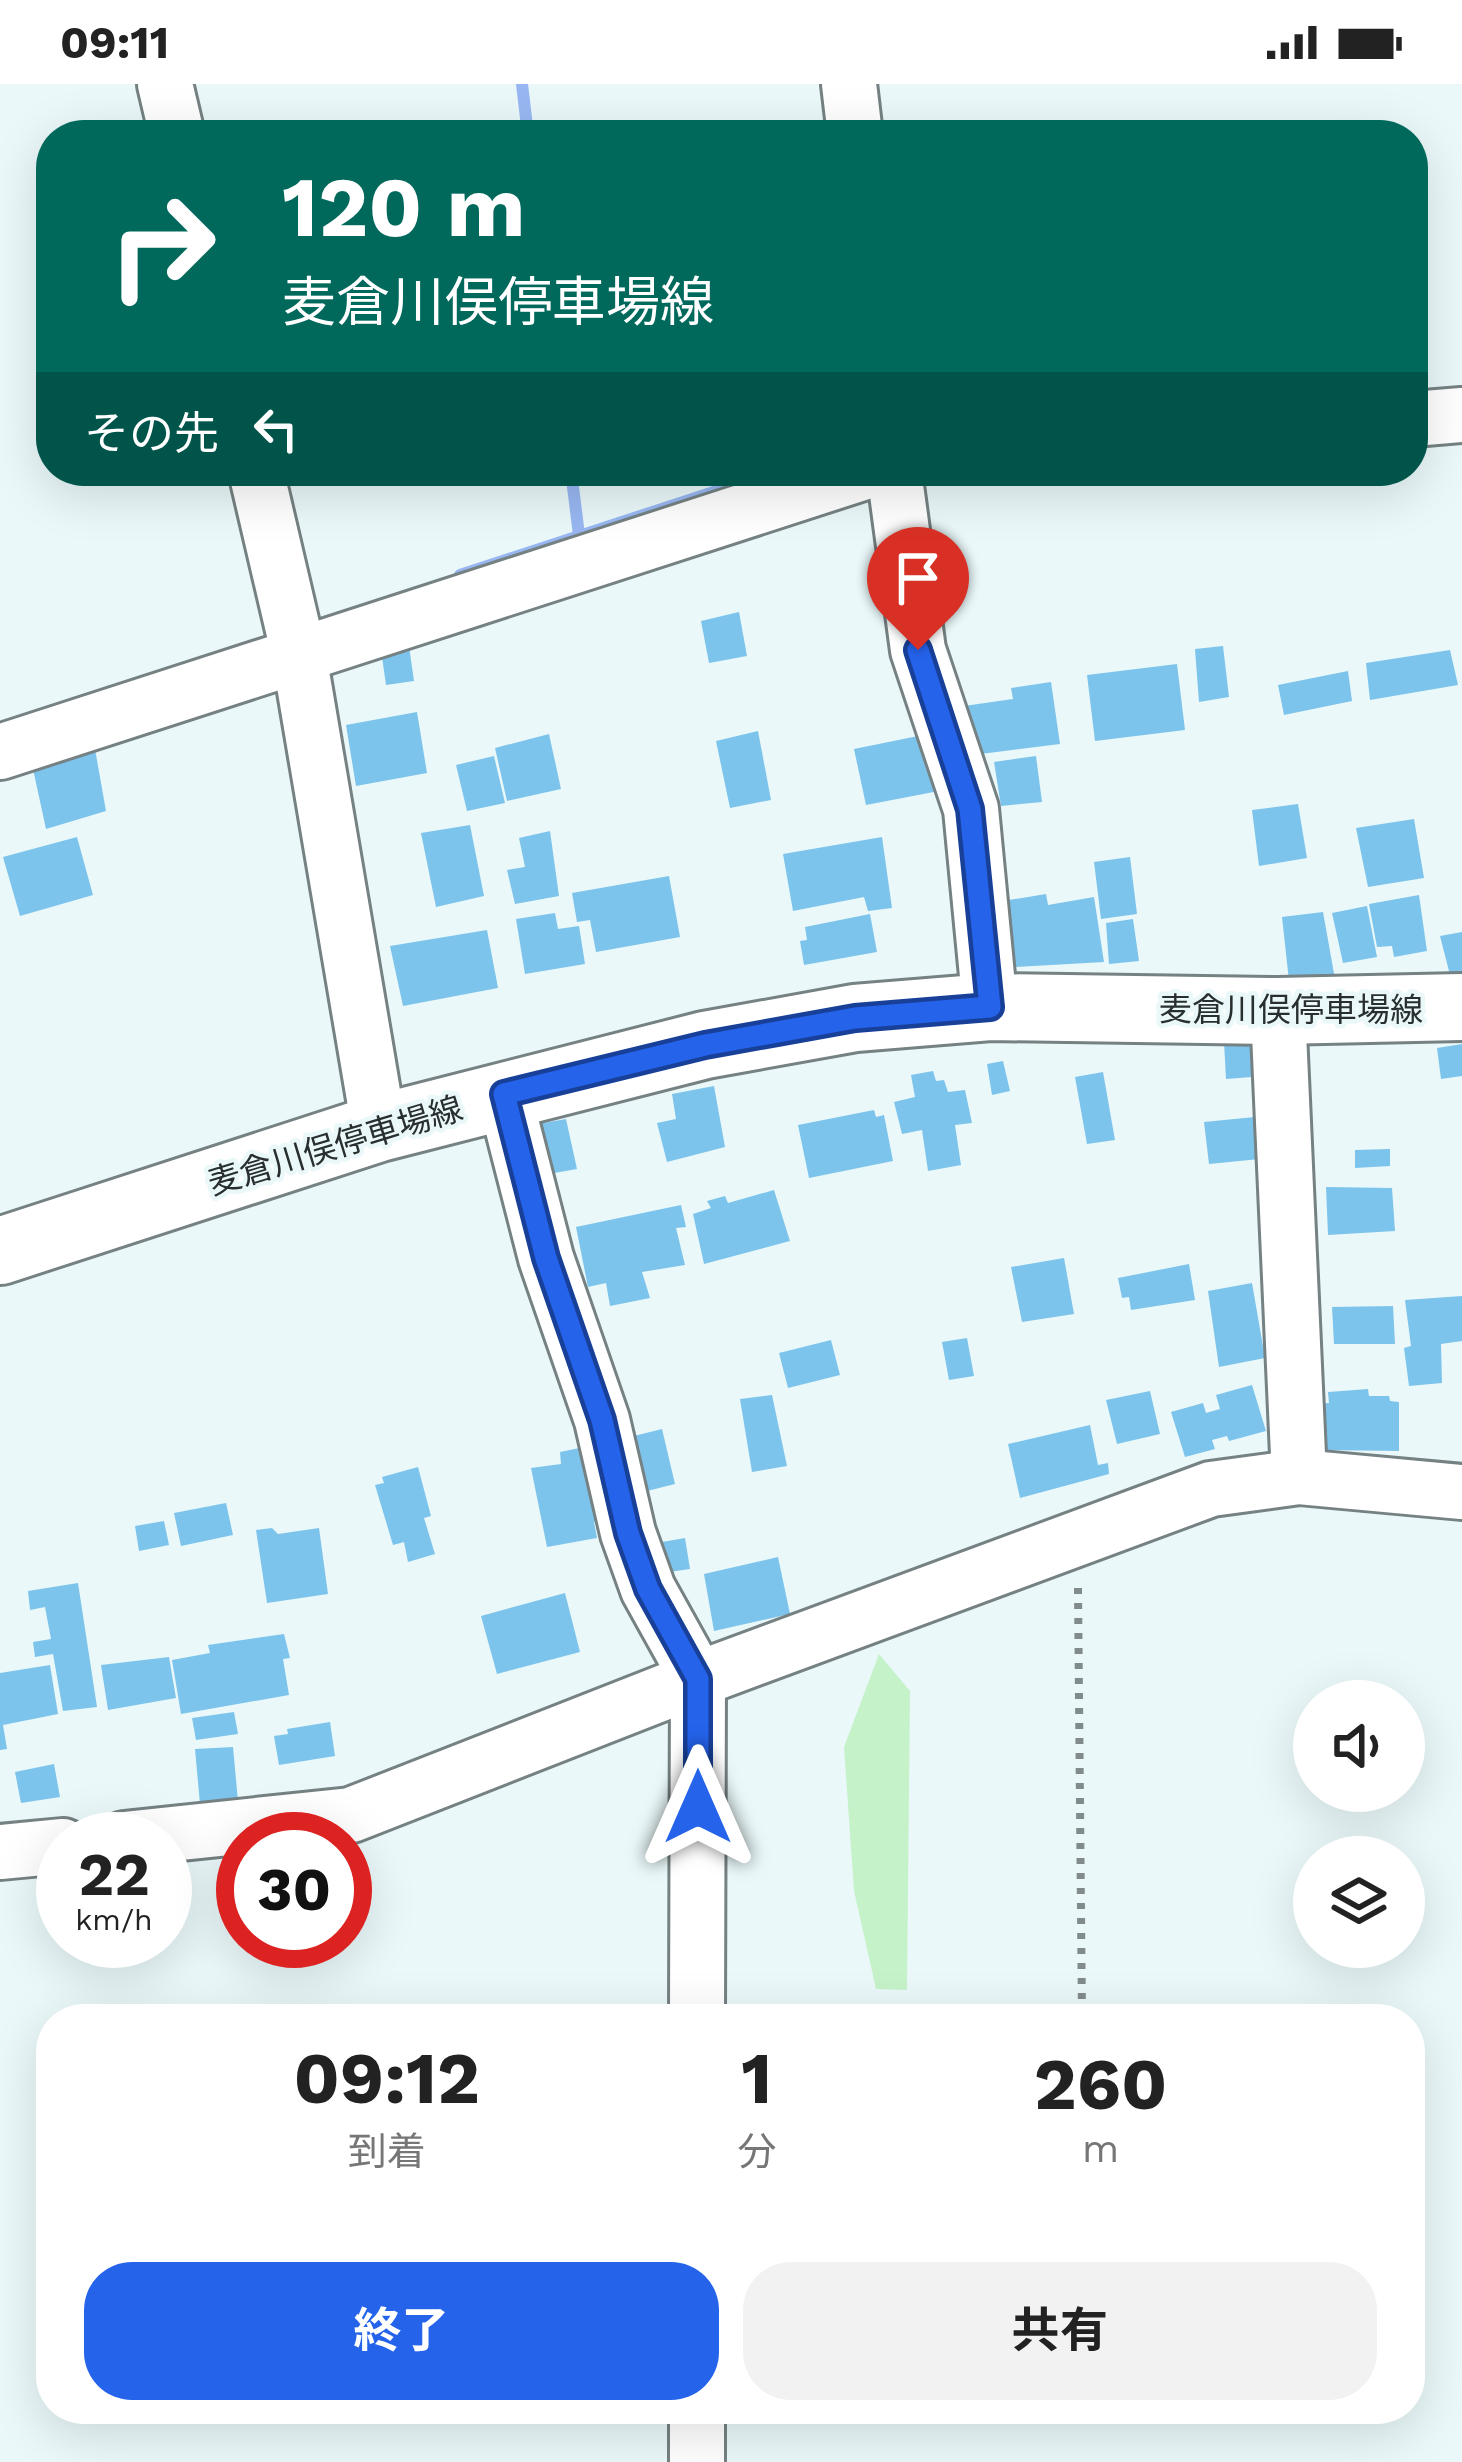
<!DOCTYPE html>
<html lang="ja">
<meta charset="utf-8">
<style>
body{margin:0;font-family:"Work Sans","Noto Sans JP",sans-serif;background:#f2f2f2;color:#222;height:100vh;display:flex;flex-direction:column;font-size:45px;white-space:nowrap}
*{box-sizing:border-box;margin:0}
p{font-size:39px;color:#767676}
.icon{flex:none;width:66px;height:66px;fill:none;stroke:currentColor;stroke-width:2;stroke-linecap:round;stroke-linejoin:round}
.map{position:relative;flex:1;overflow:hidden}
.drawer{position:absolute;left:36px;top:1920px;width:1389px;height:420px;display:flex;flex-direction:column;background:#fff;border-radius:48px;box-shadow:0 12px 48px #0002}
.drawer>*{flex:none}
.hud{position:absolute;left:36px;top:36px;width:1392px;height:366px;border-radius:48px;box-shadow:0 12px 48px #0002;background:#00695c;color:#fff;overflow:hidden}
.fabs{position:absolute;left:1293px;top:1596px;display:grid;gap:24px}
.fabs a{display:grid;place-items:center;width:132px;height:132px;border-radius:50%;background:#fff;box-shadow:0 12px 48px #0002;font-size:60px}
.speed{position:absolute;left:36px;top:1728px;display:flex;gap:24px;font-size:60px;font-weight:700;text-align:center}
.speed>*{display:grid;place-content:center;width:156px;height:156px;border-radius:50%;background:#fff;box-shadow:0 12px 48px #0002;line-height:1}
.speed small{font-size:30px;font-weight:400}
.speed .limit{border:18px solid #d22;background:#fff;color:#111}
.pin{position:absolute;display:grid;place-items:center;width:102px;height:102px;color:#fff;margin:-123px -51px;border-radius:50% 50% 50% 0;rotate:-45deg;box-shadow:0 0 12px #0007}
.pin .icon{rotate:45deg}
.me{position:absolute;width:132px;margin:-66px;rotate:0deg;stroke-linejoin:round;filter:drop-shadow(0 0 9px #0008)}
.turn{display:flex;align-items:center;gap:42px;height:252px;padding:0 48px;font-size:54px}
.turn .icon{width:156px;height:156px;stroke-width:2.5}
.turn b{display:block;font-size:84px;line-height:102px}
.then{display:flex;align-items:center;height:114px;padding:0 48px;background:#0003;gap:24px;font-size:45px}
.eta{display:flex;justify-content:space-evenly;align-items:center;height:204px;text-align:center}
.eta b{font-size:72px;font-weight:700;line-height:84px}
.button{display:flex;gap:24px;margin-top:auto;padding:24px 48px}
.button a{flex:1;height:138px;border-radius:48px;background:#2563eb;color:#fff;font-size:48px;font-weight:700;line-height:138px;text-align:center}
.button a+a{background:#f2f2f2;color:#222}
.status{display:flex;justify-content:space-between;align-items:center;height:84px;padding:0 60px;background:#fff;direction:ltr}
.status svg{height:33px;fill:currentColor}
.map>svg:first-child{display:block}
</style>
<div class="status"><b>09:11</b><svg viewBox="0 0 49 12"><path d="M0 12V9h3v3zM5 12V6h3v6zM10 12V3h3v9zM15 12V0h3v12zM26 1h20v11H26zM47 4h2v5h-2z"/></svg></div>
<div class="map">
<svg width="1462" height="2378" viewBox="0 0 1462 2378">
<rect width="100%" height="100%" fill="#eaf8f9"/>
<path fill="#c6f2ca" d="M879,1570L910,1607L907,1906L876,1905L854,1807L844,1663Z"/>
<g fill="none" stroke-linecap="round" stroke-linejoin="round">
<g stroke="#98b7f2" stroke-width="12">
<path d="M522,0L528,51"/>
<path d="M571,387L579,451"/>
<path d="M460,491L778,387"/>
</g>
</g>
<g fill="#7dc4ec">
<path d="M739,528L747,572L709,579L701,537Z"/>
<path d="M409,562L414,597L386,601L381,566Z"/>
<path d="M1223,562L1229,613L1199,618L1195,565Z"/>
<path d="M1450,566L1458,601L1370,616L1366,579Z"/>
<path d="M1177,580L1185,646L1095,657L1087,591Z"/>
<path d="M1348,587L1352,617L1284,631L1278,601Z"/>
<path d="M1051,598L1060,660L965,672L957,623L1013,615L1011,604Z"/>
<path d="M417,628L427,689L356,702L346,641Z"/>
<path d="M758,647L771,716L730,724L716,657Z"/>
<path d="M549,650L561,705L507,717L495,664Z"/>
<path d="M918,652L939,707L866,721L854,665Z"/>
<path d="M95,665L106,727L46,745L33,685Z"/>
<path d="M494,672L505,719L467,727L456,681Z"/>
<path d="M1036,672L1042,718L1001,722L994,678Z"/>
<path d="M1298,720L1307,774L1259,782L1252,726Z"/>
<path d="M1414,735L1424,794L1368,803L1356,744Z"/>
<path d="M470,741L484,812L436,823L421,749Z"/>
<path d="M550,747L559,812L515,820L507,786L525,783L519,754Z"/>
<path d="M77,753L93,811L20,832L3,773Z"/>
<path d="M882,753L892,824L868,827L864,813L793,827L783,770Z"/>
<path d="M1130,773L1137,830L1101,835L1094,778Z"/>
<path d="M669,792L680,853L596,868L590,836L577,838L572,809Z"/>
<path d="M1046,810L1048,821L1094,813L1104,878L1014,883L1003,817Z"/>
<path d="M1419,811L1427,867L1394,873L1392,862L1377,863L1369,820Z"/>
<path d="M1367,822L1377,873L1343,879L1332,829Z"/>
<path d="M1323,828L1335,895L1289,897L1282,833Z"/>
<path d="M555,829L558,845L579,842L585,880L525,890L516,835Z"/>
<path d="M870,830L877,868L804,881L800,857L807,856L805,843Z"/>
<path d="M1133,835L1139,877L1109,880L1106,839Z"/>
<path d="M487,846L498,904L403,922L390,862Z"/>
<path d="M1462,848V889L1450,891L1440,852Z"/>
<path d="M1261,954L1265,992L1226,995L1224,958Z"/>
<path d="M1462,960V992L1441,995L1437,964Z"/>
<path d="M1003,977L1010,1007L992,1011L987,980Z"/>
<path d="M933,987L936,997L944,996L948,1008L965,1006L972,1039L955,1041L961,1081L928,1087L922,1046L902,1050L894,1018L915,1013L911,991Z"/>
<path d="M1103,988L1115,1056L1087,1060L1075,993Z"/>
<path d="M714,1002L725,1063L667,1078L657,1039L676,1035L672,1010Z"/>
<path d="M874,1026L876,1033L884,1031L893,1077L809,1094L798,1041Z"/>
<path d="M1265,1032L1270,1074L1209,1080L1204,1038Z"/>
<path d="M566,1035L577,1085L543,1091L532,1041Z"/>
<path d="M1390,1065V1082L1355,1084V1066Z"/>
<path d="M1326,1103L1392,1104L1395,1147L1328,1151Z"/>
<path d="M774,1106L790,1157L704,1180L693,1130L711,1124L707,1117L725,1112L728,1119Z"/>
<path d="M681,1121L686,1143L676,1144L685,1181L642,1188L650,1214L610,1222L606,1199L588,1203L576,1143Z"/>
<path d="M1064,1174L1074,1230L1022,1238L1011,1183Z"/>
<path d="M1189,1180L1195,1216L1131,1226L1129,1213L1122,1214L1118,1194Z"/>
<path d="M1252,1199L1265,1274L1219,1283L1208,1207Z"/>
<path d="M1462,1212V1257L1441,1260L1442,1299L1409,1302L1404,1264L1411,1262L1405,1216Z"/>
<path d="M1393,1222L1395,1260H1334L1332,1223Z"/>
<path d="M967,1254L974,1292L949,1296L942,1258Z"/>
<path d="M831,1256L840,1291L788,1304L779,1269Z"/>
<path d="M1252,1301L1266,1347L1229,1357L1227,1352L1212,1356L1215,1365L1185,1373L1171,1328L1203,1319L1206,1329L1220,1325L1216,1311Z"/>
<path d="M1368,1305L1369,1312H1389L1390,1317L1399,1318V1367L1320,1366L1319,1320L1329,1319L1328,1308Z"/>
<path d="M1150,1307L1160,1350L1117,1360L1106,1316Z"/>
<path d="M772,1311L787,1382L752,1388L740,1315Z"/>
<path d="M1090,1341L1098,1381L1108,1379L1109,1390L1020,1414L1008,1360Z"/>
<path d="M662,1345L675,1400L643,1408L630,1353Z"/>
<path d="M594,1361L608,1435L594,1438L597,1454L547,1463L531,1384L561,1380L560,1368Z"/>
<path d="M418,1383L431,1432L424,1434L435,1470L408,1478L404,1458L393,1461L375,1401L384,1399L382,1393Z"/>
<path d="M226,1419L233,1451L181,1462L174,1429Z"/>
<path d="M164,1437L169,1461L139,1467L135,1442Z"/>
<path d="M272,1444L278,1450L319,1444L328,1510L267,1519L256,1446Z"/>
<path d="M685,1454L690,1485L669,1488L662,1458Z"/>
<path d="M778,1473L790,1530L714,1547L704,1490Z"/>
<path d="M78,1499L97,1623L63,1627L53,1570L35,1573L33,1558L51,1555L45,1523L30,1526L28,1507Z"/>
<path d="M565,1509L580,1568L497,1590L481,1532Z"/>
<path d="M284,1550L290,1574L283,1575L289,1611L181,1630L172,1576L210,1569L208,1561Z"/>
<path d="M169,1573L176,1614L108,1626L101,1581Z"/>
<path d="M50,1581L58,1630L3,1641L7,1665L0,1666V1589Z"/>
<path d="M234,1628L238,1650L196,1656L192,1634Z"/>
<path d="M330,1638L335,1672L279,1681L274,1652L288,1650L287,1645Z"/>
<path d="M233,1663L238,1717L200,1720L195,1665Z"/>
<path d="M54,1680L60,1713L21,1719L15,1688Z"/>
</g>
<g fill="none" stroke-linecap="round" stroke-linejoin="round">
<g stroke="#758182" stroke-width="60">
<g id="minor">
<path d="M165,0L177,51"/>
<path d="M849,0L855,51"/>
<path d="M1413,335L1462,331"/>
<path d="M256,387L299,571L379,1044"/>
<path d="M894,387L918,566L971,725L990,923"/>
<path d="M0,668L868,387"/>
<path d="M1278,927L1299,1393"/>
<path d="M504,1010L546,1174L602,1336L628,1449L648,1505L698,1595L697,1935"/>
<path d="M124,1755L351,1731L698,1595L1211,1405L1299,1393L1462,1408"/>
<path d="M0,1768L63,1762"/>
<path d="M697,2378V2325"/>
</g>
</g>
<g stroke="#758182" stroke-width="72">
<path id="major" d="M0,1167L379,1044L705,961L855,934L990,923L1278,927L1462,923"/>
</g>
<path stroke="#818b8b" stroke-width="8" stroke-dasharray="6 9" stroke-linecap="butt" d="M1078,1504L1082,1935"/>
<use href="#minor" stroke="#fff" stroke-width="54"/>
<use href="#major" stroke="#fff" stroke-width="66"/>
</g>
<g fill="none" stroke-linecap="round" stroke-linejoin="round">
<g stroke="#184099" stroke-width="30">
<path id="route" d="M698,1723V1595L648,1505L628,1449L602,1336L546,1174L504,1010L705,961L855,934L990,923L970,725L918,566"/>
</g>
<use href="#route" stroke="#2563eb" stroke-width="21"/>
</g>
<g text-anchor="middle" stroke-width="9" stroke-linejoin="round" paint-order="stroke">
<g font-size="33" fill="#292f2f" stroke="#eaf8f9">
<text x="1291" y="937">麦倉川俣停車場線</text>
<text transform="translate(335 1061) rotate(-17)" y="12">麦倉川俣停車場線</text>
</g>
</g>
</svg>
<div class="fabs">
<a><svg class="icon" aria-label="sound" viewBox="0 0 24 24"><path d="M4 9h4l5-4v14l-5-4H4zM17 9q2 3 0 6"/></svg></a>
<a><svg class="icon" aria-label="layers" viewBox="0 0 24 24"><path d="M12 4l9 5-9 5-9-5zM3 14l9 5 9-5"/></svg></a>
</div>
<div class="speed"><div>22<small>km/h</small></div><div class="limit">30</div></div>
<div class="pin" style="left:918px;top:566px;background:#d93025"><svg class="icon" aria-label="arrive" viewBox="0 0 24 24"><path d="M6 21V4h12l-3 4 3 4H6"/></svg></div>
<svg class="me" style="left:698px;top:1723px" viewBox="-20 -20 40 40"><path d="M0-17L14 15 0 8-14 15z" fill="#2563eb" stroke="#fff" stroke-width="4"/></svg>
<div class="hud">
<div class="turn"><svg class="icon" aria-label="right" viewBox="0 0 24 24"><path d="M7 20v-9h11M14 6l5 5-5 5"/></svg><div><b>120 m</b>麦倉川俣停車場線</div></div>
<div class="then">その先<svg class="icon" aria-label="left" viewBox="0 0 24 24"><path d="M17 20v-9H6M10 6l-5 5 5 5"/></svg></div>
</div>
<section class="drawer">
<div class="eta">
<div><b>09:12</b><p>到着</p></div>
<div><b>1</b><p>分</p></div>
<div><b>260</b><p>m</p></div>
</div>
<div class="button"><a>終了</a><a>共有</a></div>
</section>
</div>
